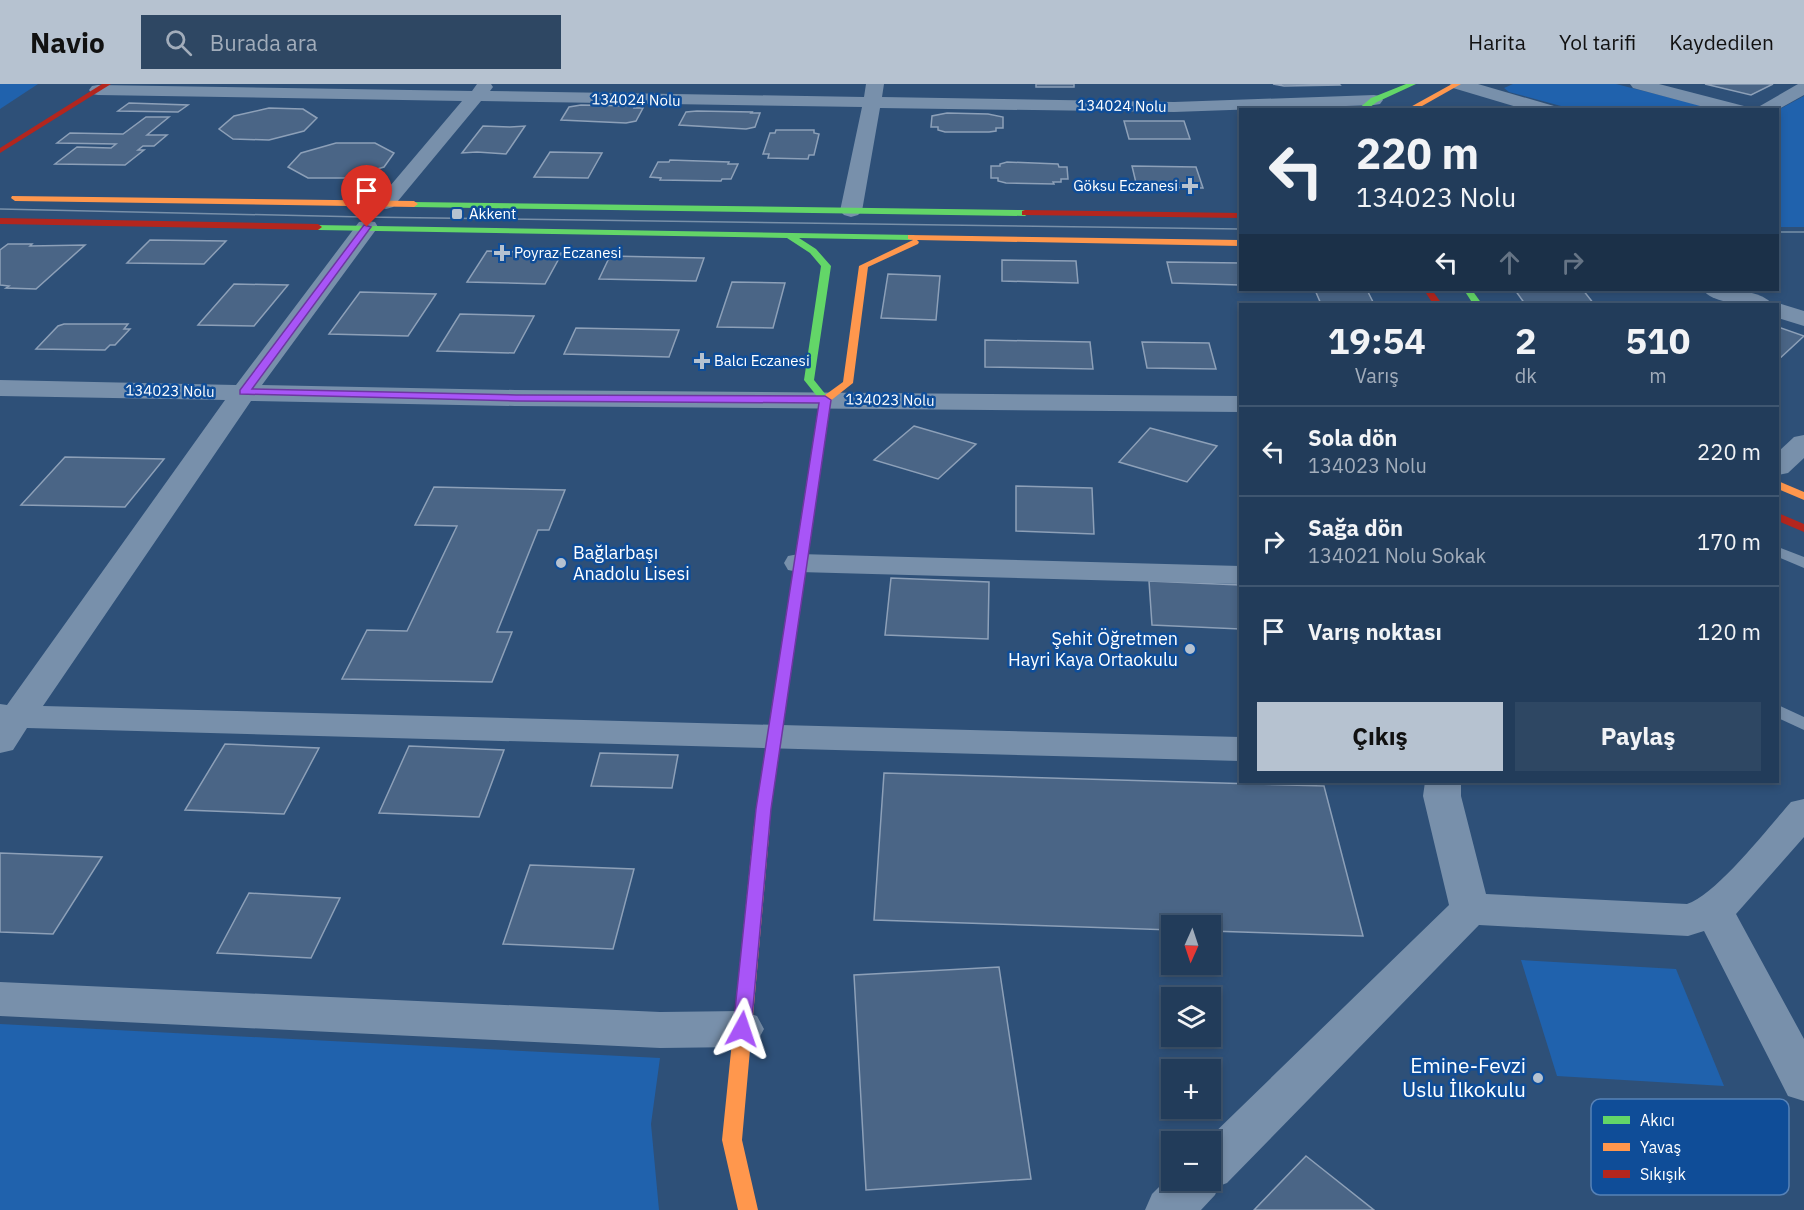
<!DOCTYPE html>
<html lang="tr">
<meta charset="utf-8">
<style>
body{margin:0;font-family:"IBM Plex Sans",sans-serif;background:#2e4763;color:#f1f3f6;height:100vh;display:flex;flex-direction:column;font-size:22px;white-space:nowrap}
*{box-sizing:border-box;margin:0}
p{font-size:20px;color:#a2adbb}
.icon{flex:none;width:33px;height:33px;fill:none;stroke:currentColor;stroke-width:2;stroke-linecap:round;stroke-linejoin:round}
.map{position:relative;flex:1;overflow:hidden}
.panel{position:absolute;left:1239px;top:219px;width:540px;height:480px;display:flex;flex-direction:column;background:#223c5a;border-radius:0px;box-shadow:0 3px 9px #0003,0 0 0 2px #3f5670}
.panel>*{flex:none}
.banner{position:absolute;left:1239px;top:24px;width:540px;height:183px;border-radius:0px;box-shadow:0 3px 9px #0003,0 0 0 2px #3f5670;background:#223c5a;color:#f1f3f6;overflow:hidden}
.needle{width:39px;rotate:183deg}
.fabs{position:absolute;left:1161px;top:831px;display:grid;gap:12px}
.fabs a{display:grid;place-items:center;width:60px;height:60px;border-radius:0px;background:#223c5a;box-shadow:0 3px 9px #0003,0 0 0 2px #3f5670;font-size:30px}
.pin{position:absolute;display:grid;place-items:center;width:51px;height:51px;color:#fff;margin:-62px -26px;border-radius:50% 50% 50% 0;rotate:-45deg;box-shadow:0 0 6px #0007}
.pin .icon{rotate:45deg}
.me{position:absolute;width:66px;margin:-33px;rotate:5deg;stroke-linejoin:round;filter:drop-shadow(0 0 4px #0008)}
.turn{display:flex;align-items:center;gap:21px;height:126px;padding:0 18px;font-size:27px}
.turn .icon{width:78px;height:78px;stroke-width:2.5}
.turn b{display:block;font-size:42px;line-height:51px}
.lanes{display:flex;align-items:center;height:57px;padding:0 18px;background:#0003;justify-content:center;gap:30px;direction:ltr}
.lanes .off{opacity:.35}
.eta{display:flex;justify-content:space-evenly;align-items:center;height:102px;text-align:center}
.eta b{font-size:36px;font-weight:700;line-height:42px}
.cta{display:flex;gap:12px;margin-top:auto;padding:12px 18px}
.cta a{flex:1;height:69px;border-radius:0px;background:#b6c2d0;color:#111;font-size:24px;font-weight:700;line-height:69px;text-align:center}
.cta a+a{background:#2e4763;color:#f1f3f6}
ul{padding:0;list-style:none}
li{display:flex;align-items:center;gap:18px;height:90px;padding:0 18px;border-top:2px solid #3f5670}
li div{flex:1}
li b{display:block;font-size:22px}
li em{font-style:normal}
header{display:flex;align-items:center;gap:36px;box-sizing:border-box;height:84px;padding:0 30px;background:#b6c2d0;color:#111}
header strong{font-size:28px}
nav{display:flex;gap:33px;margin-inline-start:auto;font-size:21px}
.search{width:420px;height:54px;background:#2e4763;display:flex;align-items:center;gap:15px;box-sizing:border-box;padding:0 21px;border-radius:0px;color:#a2adbb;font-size:22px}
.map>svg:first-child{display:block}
</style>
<header>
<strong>Navio</strong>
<div class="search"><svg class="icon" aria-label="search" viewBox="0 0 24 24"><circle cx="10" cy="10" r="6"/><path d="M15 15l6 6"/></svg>Burada ara</div>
<nav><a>Harita</a><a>Yol tarifi</a><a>Kaydedilen</a></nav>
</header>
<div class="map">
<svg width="1804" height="1126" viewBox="0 0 1804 1126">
<rect width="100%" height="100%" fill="#2e5078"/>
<g fill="#2062ad">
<path d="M0,0H38L0,25Z"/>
<path d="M1513,0H1616L1715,25H1572L1509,8L1504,4Z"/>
<path d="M1804,12V143H1778V26Z"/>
<path d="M1521,876L1676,885L1724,1002L1557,992Z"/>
<path d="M0,940L660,974L651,1040L659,1126H0Z"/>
</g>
<g fill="#4a6586" stroke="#8da0b8" stroke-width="1.5">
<rect x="1036" y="0" width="38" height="3"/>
<path d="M1273,0H1339L1340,1L1284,2Z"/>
<path d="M1705,0H1773L1751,11Z"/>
<path d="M129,19L188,21L178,28L118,27Z"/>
<path d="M581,21L635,22L634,24H643L636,37L626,39L561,36L569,23Z"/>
<path d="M269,24L303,25L317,34L304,47L269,56L233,55L219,45L234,32Z"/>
<path d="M697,27L752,28L751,29H760L755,43L746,45L679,41L686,28Z"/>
<path d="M947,29L988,30L1003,33V44H996V47L989,48H945L938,46V43H931L932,32Z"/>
<path d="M146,33H169L147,51H167L154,62H143L138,66H144L125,81L55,80L77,63L111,64L116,60L57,59L70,49L123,50Z"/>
<path d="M1124,37H1184L1190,55H1129Z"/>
<path d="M483,42L510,43L525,42L506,70L477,68L462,69Z"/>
<path d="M776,46H814V49L819,50L814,71H809L808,75L768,74L769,70H763L770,49H775Z"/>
<path d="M336,59H375L394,69L384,83L347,94H308L288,83L301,69Z"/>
<path d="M550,68L602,69L588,94L534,93Z"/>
<path d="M670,76L729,78L728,80H738L731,95H722L721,97L660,96L661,94L650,93L658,78H669Z"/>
<path d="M1007,78L1058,80L1059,83H1067L1068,95H1061V98H1053L1054,100L1006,99L998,97V94H991V82H1000V80Z"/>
<path d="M1132,82L1196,83L1203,104L1137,103Z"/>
<path d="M150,156L226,157L204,180L127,179Z"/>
<path d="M8,160H32L30,162L85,161L36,205L6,204L9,202L0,201V166Z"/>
<path d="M487,167L562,169L545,200L467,198Z"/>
<path d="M610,172L704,174L696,197L599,195Z"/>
<path d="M1002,176L1076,177L1078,199L1002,197Z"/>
<path d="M1167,178L1240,179V201L1172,199Z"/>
<path d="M888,190L940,192L936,236L881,234Z"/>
<path d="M732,198L785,199L773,244L717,243Z"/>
<path d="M234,200L288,201L254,242L198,241Z"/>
<path d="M1315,206H1367L1374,220H1321Z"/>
<path d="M1515,206H1583L1594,220H1525Z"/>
<path d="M360,208L436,210L408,252L329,250Z"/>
<path d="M460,230L534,232L514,269L437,267Z"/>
<path d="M64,240H128L124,245H130L115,261H110L105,266L36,265L58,242Z"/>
<path d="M1778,243L1804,252L1778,276Z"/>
<path d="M576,244L679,246L669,273L564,270Z"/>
<path d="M985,256L1090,258L1093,285L985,283Z"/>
<path d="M1142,258L1209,259L1216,285L1147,284Z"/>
<path d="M914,342L976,360L938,395L874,376Z"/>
<path d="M1150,344L1217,362L1187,398L1119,378Z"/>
<path d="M65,373L164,375L125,423L21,421Z"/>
<path d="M1016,402L1092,404L1094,450L1016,447Z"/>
<path d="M434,403L565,406L549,446H538L497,548H512L492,598L342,595L367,546L407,547L457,442L415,441Z"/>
<path d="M891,494L989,498L988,555L885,551Z"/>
<path d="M1149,497L1240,501V545L1152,541Z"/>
<path d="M225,660L319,664L284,730L185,726Z"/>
<path d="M409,662L504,666L479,733L379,729Z"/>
<path d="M600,669L678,671L672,704L591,702Z"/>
<path d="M884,689L1324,702L1363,852L1210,847V842H1172V846L874,836Z"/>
<path d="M0,769L102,773L53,850L0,848Z"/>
<path d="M530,781L634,785L613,865L503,860Z"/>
<path d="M249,809L340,814L311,874L217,869Z"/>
<path d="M999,883L1031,1095L866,1106L854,891Z"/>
<path d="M1306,1072L1374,1126H1254Z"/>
</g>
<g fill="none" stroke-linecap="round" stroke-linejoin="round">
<g fill="#7890ab" fill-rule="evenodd">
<path d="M1778,463L1804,473V484L1778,473Z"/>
<path d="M1778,621L1804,633V646L1778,634Z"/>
</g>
<g fill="#7890ab" fill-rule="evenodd">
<path d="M477,0H491L493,3L490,7L864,13L866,0H884L882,13L1174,18L1374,11L1380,12L1383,16L1380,20L1374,21L1174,28L880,24L862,127L858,131L851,133L844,131L840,127L862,23L481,17L393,123L386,125L379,123L376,119L379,115L462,17L98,11L92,10L89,6L92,2L98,1L472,7Z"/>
<path d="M1450,0H1478L1554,22L1557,26H1527L1453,4Z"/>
<path d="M1630,0H1659L1744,22L1747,26H1715L1633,4Z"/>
<path d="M1798,0H1804V11L1777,26H1753Z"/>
<path d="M367,137L375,138L378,143L262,301L515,306L1240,312V328L515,322L251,317L43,622L1240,653V677L27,644L13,666L0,669V620L7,621L225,316L0,312V296L236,301L359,138Z"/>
<path d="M1703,206C1720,204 1761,205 1772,220C1755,222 1714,221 1703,206Z"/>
<path d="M1778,219L1804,227V242L1778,234V220H1771Z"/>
<path d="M1804,351V374L1788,389L1778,391V368L1794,353Z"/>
<path d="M799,470L1240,482V500L799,488L788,486L784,479L788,472Z"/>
<path d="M1425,698H1461V712L1486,810L1687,820C1717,810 1767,745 1791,718L1804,715V753L1736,830L1804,955V1017L1788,1012L1704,847L1688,852L1479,841L1227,1099L1219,1102L1215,1111L1201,1126H1145L1152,1110L1172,1090V1096H1210V1058H1205L1449,821L1423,712Z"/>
<path d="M0,898L660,928L742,927L757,932L764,945L757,958L742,963L660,964L0,932Z"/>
</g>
<g fill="#63d668" fill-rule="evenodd">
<path d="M1406,0H1416L1377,18L1366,26H1357L1371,14Z"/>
<path d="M411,118L1025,126L1029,129L1025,132L414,123L410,120Z"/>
<path d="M315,141L914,151L915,153L911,156L799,154L816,165L831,182L814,296L830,316L767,745H757L754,741L820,316L804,296L821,182L810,169L787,154L318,146L314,143Z"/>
<path d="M1464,206H1472L1482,220H1473Z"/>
</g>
<g fill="#ff974d" fill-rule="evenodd">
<path d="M1452,0H1461L1415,26H1405Z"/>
<path d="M12,112L414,117L418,120L414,123L15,117L11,114Z"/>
<path d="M908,151L1240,156V162L917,156L919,158L918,160L868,183L853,299L829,318H821V314L843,298L859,182L913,156L908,155Z"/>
<path d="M1778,397L1804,408V416L1778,405Z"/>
<path d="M762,735L767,737L770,741L742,1056L758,1126H738L722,1056L754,741L757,737Z"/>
</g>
<g fill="#b3261e" fill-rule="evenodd">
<path d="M102,0H111L0,69V64Z"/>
<path d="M1025,126L1240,129V134L1022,131V127Z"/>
<path d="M0,134L318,140L322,143L318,146L0,140Z"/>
<path d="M1424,206H1432L1442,220H1433Z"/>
<path d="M1778,429L1804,440V448L1778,437Z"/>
</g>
<g stroke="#7990a9" stroke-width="1.5">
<path d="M0,125L363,133L1240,145"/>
<path d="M1778,148H1804"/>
</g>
</g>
<path fill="#a855f7" stroke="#6d37a1" stroke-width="1.5" d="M364,141L371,143L252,305L516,311L825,312L831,316L771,725L751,945L749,951L742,953L736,951L733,945L756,725L819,319L516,317L240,310V306Z"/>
<g fill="#b6c2d0" stroke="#0f4d98" stroke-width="2">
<path d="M1187 93h6v6h6v6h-6v6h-6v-6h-6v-6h6z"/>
<rect x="451" y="124" width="12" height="12" rx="3"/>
<path d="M499 160h6v6h6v6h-6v6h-6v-6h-6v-6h6z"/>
<path d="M699 268h6v6h6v6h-6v6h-6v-6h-6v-6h6z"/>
<circle cx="561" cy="479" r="6"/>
<circle cx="1190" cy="565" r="6"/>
<circle cx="1538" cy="994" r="6"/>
</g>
<g text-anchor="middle" stroke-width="5" stroke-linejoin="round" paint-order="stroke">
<g font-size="15" fill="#fff" stroke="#0f4d98">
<text transform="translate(636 16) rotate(1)" y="5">134024 Nolu</text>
<text transform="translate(1122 22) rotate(1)" y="5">134024 Nolu</text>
<text transform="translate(170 307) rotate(1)" y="5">134023 Nolu</text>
<text transform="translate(890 316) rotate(1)" y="5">134023 Nolu</text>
</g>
<g font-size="15" fill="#fff" stroke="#0f4d98" text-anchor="start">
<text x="1178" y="107" text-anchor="end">Göksu Eczanesi</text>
<text x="469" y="135">Akkent</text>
<text x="514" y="174">Poyraz Eczanesi</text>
<text x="714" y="282">Balcı Eczanesi</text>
</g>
<g font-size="18" fill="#fff" stroke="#0f4d98" text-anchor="start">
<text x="573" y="475">Bağlarbaşı<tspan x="573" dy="21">Anadolu Lisesi</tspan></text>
<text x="1178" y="561" text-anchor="end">Şehit Öğretmen<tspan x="1178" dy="21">Hayri Kaya Ortaokulu</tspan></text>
</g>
<g font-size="21" fill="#fff" stroke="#0f4d98" text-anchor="end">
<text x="1526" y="989">Emine-Fevzi<tspan x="1526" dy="24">Uslu İlkokulu</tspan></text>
</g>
</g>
<rect x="1591" y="1015" width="198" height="96" rx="9" fill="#0f4d98" stroke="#5782b7" stroke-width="1.5"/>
<rect x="1603" y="1032" width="27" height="8" fill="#63d668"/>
<rect x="1603" y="1059" width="27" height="8" fill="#ff974d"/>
<rect x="1603" y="1086" width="27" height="8" fill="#b3261e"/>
<g font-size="16" fill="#fff">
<text x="1640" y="1042">Akıcı</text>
<text x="1640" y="1069">Yavaş</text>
<text x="1640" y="1096">Sıkışık</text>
</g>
</svg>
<div class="fabs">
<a><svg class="needle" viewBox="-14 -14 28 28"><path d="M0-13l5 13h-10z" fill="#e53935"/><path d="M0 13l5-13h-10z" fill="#a2adbb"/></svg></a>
<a><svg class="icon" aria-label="layers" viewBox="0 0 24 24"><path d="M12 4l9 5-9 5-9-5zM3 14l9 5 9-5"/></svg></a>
<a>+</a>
<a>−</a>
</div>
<div class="pin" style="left:367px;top:143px;background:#d93025"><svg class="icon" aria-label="arrive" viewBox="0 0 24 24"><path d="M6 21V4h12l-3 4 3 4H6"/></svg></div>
<svg class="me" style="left:742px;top:945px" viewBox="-20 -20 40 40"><path d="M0-17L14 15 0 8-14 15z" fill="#a855f7" stroke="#fff" stroke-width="4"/></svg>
<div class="banner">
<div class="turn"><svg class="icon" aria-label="left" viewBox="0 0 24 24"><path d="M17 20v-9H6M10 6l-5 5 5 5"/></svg><div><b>220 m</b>134023 Nolu</div></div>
<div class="lanes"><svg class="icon" aria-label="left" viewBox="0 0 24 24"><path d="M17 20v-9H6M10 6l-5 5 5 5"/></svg><svg class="icon off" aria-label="ahead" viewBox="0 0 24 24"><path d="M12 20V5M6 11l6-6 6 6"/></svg><svg class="icon off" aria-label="right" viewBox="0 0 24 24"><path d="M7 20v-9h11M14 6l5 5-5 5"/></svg></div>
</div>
<section class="panel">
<div class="eta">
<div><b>19:54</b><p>Varış</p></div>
<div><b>2</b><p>dk</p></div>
<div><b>510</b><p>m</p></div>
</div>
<ul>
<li><svg class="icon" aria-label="left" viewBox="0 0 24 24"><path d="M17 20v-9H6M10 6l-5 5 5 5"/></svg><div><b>Sola dön</b><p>134023 Nolu</p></div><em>220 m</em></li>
<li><svg class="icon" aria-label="right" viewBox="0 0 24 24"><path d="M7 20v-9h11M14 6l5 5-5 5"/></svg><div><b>Sağa dön</b><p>134021 Nolu Sokak</p></div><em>170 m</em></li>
<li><svg class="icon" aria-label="arrive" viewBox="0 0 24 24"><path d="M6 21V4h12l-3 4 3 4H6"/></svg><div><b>Varış noktası</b></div><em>120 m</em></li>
</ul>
<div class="cta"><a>Çıkış</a><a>Paylaş</a></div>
</section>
</div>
